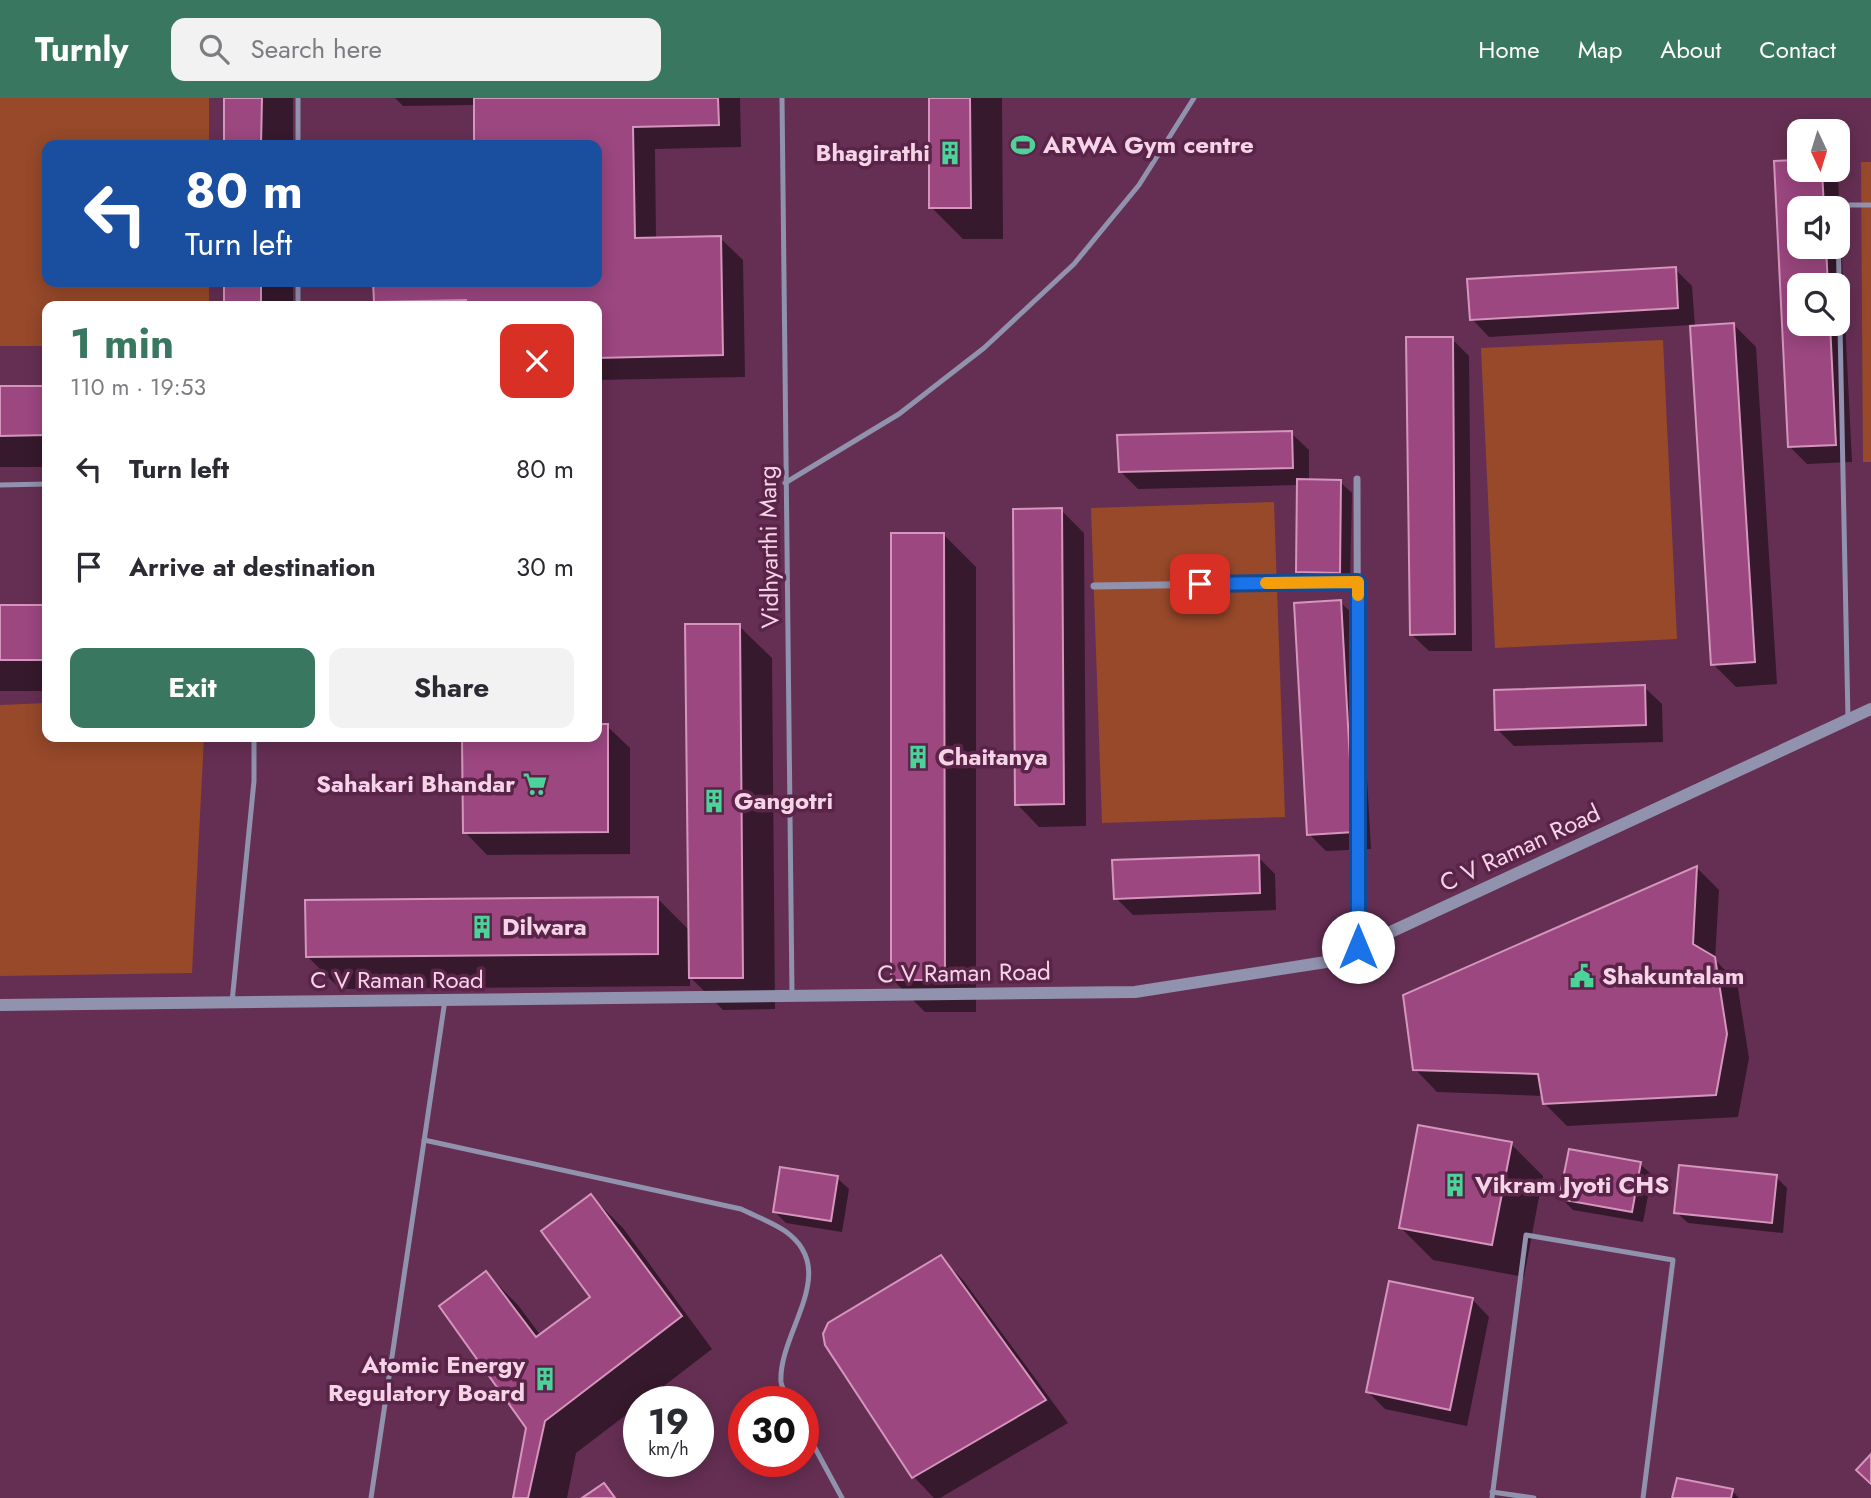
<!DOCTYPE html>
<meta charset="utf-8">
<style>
body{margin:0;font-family:Jost,sans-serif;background:#f2f2f3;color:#2b2b33;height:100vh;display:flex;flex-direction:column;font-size:26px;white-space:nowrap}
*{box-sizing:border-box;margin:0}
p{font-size:23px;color:#7c7c81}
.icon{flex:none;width:38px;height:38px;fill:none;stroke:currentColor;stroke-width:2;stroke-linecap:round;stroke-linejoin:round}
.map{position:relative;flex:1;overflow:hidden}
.details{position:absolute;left:42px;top:203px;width:560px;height:441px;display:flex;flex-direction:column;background:#fff;border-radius:14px;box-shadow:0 4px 18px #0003}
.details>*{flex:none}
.hud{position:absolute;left:42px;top:42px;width:560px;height:147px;border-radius:14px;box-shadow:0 4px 18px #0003;background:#1a4fa0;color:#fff;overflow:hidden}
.needle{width:46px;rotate:176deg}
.tools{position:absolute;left:1787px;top:21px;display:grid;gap:14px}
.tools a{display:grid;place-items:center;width:63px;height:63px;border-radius:14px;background:#fff;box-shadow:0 4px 18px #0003;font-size:35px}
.speed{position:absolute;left:623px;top:1288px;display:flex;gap:14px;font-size:35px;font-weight:700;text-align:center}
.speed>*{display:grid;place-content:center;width:91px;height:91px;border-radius:50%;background:#fff;box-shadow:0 4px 18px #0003;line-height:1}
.speed small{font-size:18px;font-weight:400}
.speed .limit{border:10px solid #d22;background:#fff;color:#111}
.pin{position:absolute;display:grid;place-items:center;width:60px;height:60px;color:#fff;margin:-30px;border-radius:14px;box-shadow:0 4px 10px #0006}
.me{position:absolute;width:77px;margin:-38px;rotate:0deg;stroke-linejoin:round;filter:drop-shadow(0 0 5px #0008)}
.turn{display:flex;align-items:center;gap:24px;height:147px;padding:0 28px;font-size:32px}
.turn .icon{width:91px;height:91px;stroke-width:2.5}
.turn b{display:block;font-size:49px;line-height:60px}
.round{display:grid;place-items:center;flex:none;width:74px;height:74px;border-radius:14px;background:#f2f2f3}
.overview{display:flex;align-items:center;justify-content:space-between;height:119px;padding:0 28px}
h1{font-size:42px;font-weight:700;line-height:52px;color:#3a7761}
.primary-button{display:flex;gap:14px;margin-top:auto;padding:14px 28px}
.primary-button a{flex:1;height:80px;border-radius:14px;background:#3a7761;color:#fff;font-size:28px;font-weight:700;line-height:80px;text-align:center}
.primary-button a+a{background:#f2f2f3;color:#2b2b33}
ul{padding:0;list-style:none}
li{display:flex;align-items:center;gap:21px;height:98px;padding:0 28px}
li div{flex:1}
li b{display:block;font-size:26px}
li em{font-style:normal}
header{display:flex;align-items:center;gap:42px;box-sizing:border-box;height:98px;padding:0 35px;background:#3a7761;color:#fff}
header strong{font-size:33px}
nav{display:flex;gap:38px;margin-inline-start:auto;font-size:24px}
.search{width:490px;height:63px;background:#f2f2f3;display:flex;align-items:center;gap:18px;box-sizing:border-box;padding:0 24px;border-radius:14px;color:#7c7c81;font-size:26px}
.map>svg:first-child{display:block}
</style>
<header>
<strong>Turnly</strong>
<div class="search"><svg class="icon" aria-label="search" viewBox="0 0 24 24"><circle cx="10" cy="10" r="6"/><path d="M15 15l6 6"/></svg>Search here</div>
<nav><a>Home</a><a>Map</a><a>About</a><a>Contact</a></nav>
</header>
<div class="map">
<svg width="1871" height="1400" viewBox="0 0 1871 1400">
<rect width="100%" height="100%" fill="#652f53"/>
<g fill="#97492a">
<path d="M0,0H209V47H47V184H209V208H47V248H0Z"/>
<path d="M1861,64H1871V364H1863Z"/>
<path d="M1663,242L1677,541L1495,550L1481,250Z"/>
<path d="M1274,404L1285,719L1102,725L1091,410Z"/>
<path d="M47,605V639H204L192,875L0,878V607Z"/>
</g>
<g fill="#0007" fill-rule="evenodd">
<rect x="226" y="0" width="67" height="47"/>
<path d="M395,0H740L741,49L655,51L656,141L720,140L743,162L745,279L597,282V208H381L375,203V184H597V47H475V7L403,8Z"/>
<path d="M930,0H1002L1003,141H963L931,109Z"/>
<path d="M1799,64V72H1830L1838,80L1852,364L1807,366L1790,349ZM1799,110H1838V149H1799ZM1799,187H1838V226H1799Z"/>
<path d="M1675,171L1692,188L1695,229L1733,226L1756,249L1777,586L1736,589L1713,566L1691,227L1489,239L1472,221Z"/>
<rect x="226" y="184" width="67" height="24"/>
<path d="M1452,241L1469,258L1472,553H1429L1411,536Z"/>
<rect x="0" y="290" width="47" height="79"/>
<path d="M1291,335L1309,352V383L1340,384L1352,395L1350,485H1309L1298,473L1299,387L1138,391L1120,373Z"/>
<path d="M1061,412L1084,435L1086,728L1039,729L1017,706Z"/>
<path d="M944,437L976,469V914H925L893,882Z"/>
<path d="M1340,504L1358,521L1371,751L1326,753L1309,736Z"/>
<path d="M0,508L47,509V593H0Z"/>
<path d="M739,528L772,560L775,911L723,912L690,879V888L340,891L308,859L657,800L690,833Z"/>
<path d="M1644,589L1662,606L1663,644L1514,648L1497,631Z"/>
<path d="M597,628H607L630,650V756L487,757L465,734L464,639H597Z"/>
<path d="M1258,759L1275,776L1276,812L1133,817L1116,800Z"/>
<path d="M1697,770L1719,792L1715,862L1737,884L1749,960L1738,1019L1567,1028L1544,1005L1543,998L1437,994L1415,971Z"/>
<path d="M1511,1046L1543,1078L1524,1179L1433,1162L1401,1130Z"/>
<path d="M1640,1066L1652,1077L1643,1124L1573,1112L1561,1100Z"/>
<path d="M1776,1079L1787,1090L1783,1135L1688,1125L1676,1114Z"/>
<path d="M837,1080L849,1091L842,1134L786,1125L775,1114Z"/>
<path d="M591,1098L623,1130L712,1251L643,1304H639V1307L576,1355L567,1400H515L528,1330L486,1175L518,1207L541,1238L593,1199Z"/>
<path d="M940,1159L963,1182L1068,1325L940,1400H934L914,1379L826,1246Z"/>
<path d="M1472,1201L1489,1219L1467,1328L1385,1311L1368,1294Z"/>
<path d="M1732,1393L1739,1400H1674Z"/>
</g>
<g fill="#9c4780" stroke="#d595bd" stroke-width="2">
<path d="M224,0H262L261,47H224Z"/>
<path d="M474,0H718L719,27L633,29L635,140L721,138L723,257L597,260V208H467L466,202L374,204L373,184H597V47H379L474,46Z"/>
<path d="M929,0H970L971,110H929Z"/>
<path d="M1799,62V72H1822L1824,110H1799V149H1826L1828,187H1799V226H1830L1836,347L1788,349L1774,63Z"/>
<path d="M1676,169L1678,210L1470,222L1467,181Z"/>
<rect x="224" y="184" width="37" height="24"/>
<path d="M1734,225L1755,564L1711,567L1690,228Z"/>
<path d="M1406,239H1453L1455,536L1410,537Z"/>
<path d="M0,288H47V337L0,338Z"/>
<path d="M1292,333L1293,370L1119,374L1117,337Z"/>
<path d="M1297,381L1341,382L1340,475L1296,474Z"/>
<path d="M1062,410L1064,706L1015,707L1013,411Z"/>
<path d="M891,435H944L945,882H891Z"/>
<path d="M1341,502L1354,734L1307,737L1294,505Z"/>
<rect x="0" y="507" width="47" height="55"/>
<path d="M685,526H740L743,880H689Z"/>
<path d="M1645,587L1646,627L1495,632L1494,592Z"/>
<path d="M597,626H608V734L463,735L462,639H597Z"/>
<path d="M1259,757L1260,795L1114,801L1112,762Z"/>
<path d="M1697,768L1693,846L1715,859L1727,936L1716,997L1543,1006L1538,976L1413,972L1403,897Z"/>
<path d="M658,799V856L306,859L305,802Z"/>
<path d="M1418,1027L1512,1044L1492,1147L1399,1130Z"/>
<path d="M1569,1051L1641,1064L1632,1114L1559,1101Z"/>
<path d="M1679,1067L1777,1077L1772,1125L1674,1115Z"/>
<path d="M780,1069L838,1078L831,1123L773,1114Z"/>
<path d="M591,1096L682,1218L545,1323L528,1400H513L526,1330L439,1208L486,1173L536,1239L590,1199L541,1133Z"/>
<path d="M941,1157L1046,1302L912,1380L825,1247L823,1236L828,1225Z"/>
<path d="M1389,1183L1473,1200L1450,1312L1366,1294Z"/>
<path d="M1871,1356V1386L1856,1372Z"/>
<path d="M1677,1380L1733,1391L1731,1400H1672Z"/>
<path d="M604,1385L615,1400H582Z"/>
<path d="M604,1385L615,1400H582Z"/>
</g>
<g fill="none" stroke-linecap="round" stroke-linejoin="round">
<g stroke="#9092ae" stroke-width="5">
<path d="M298,0V47"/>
<path d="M782,0L792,896"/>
<path d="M1837,110V107H1871"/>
<path d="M1838,130L1848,621"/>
<path d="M298,184V208"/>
<path d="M785,385L899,316L984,250L1074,166L1139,87L1194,0"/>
<path d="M0,387L47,386"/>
<path d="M232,904L254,683V639"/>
<path d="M424,1042L741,1111C755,1118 772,1124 785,1133C842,1173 778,1234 781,1284C782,1291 787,1298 790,1304"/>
<path d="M803,1328L842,1400"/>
<path d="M1492,1394L1534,1400"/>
<path d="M371,1400L445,902"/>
<path d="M1492,1400L1526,1137L1673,1162L1643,1400"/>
</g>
<g stroke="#9092ae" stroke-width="7">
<path d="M1357,381L1358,849"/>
<path d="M1094,488L1358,484"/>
</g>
<path stroke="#9092ae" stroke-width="12" d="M0,907L1135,894L1326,864L1871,611"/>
</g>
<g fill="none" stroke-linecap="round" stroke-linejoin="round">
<g stroke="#114b97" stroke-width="18">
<path id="route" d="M1200,486L1358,484V849"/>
</g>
<use href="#route" stroke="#1a73e8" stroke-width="12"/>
<path stroke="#f59e0b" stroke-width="12" d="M1266,485L1358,484V497"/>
</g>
<defs>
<g id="stadium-bare" transform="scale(1.89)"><path d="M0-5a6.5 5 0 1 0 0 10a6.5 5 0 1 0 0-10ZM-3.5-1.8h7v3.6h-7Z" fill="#4cd39a" stroke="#5a2448" stroke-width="2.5" paint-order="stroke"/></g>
<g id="building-bare" transform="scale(1.89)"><path d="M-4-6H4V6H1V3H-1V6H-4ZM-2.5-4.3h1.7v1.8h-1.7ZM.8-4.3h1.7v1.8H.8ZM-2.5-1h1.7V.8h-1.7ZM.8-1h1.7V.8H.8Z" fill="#4cd39a" stroke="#5a2448" stroke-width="2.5" paint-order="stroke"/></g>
<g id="supermarket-bare" transform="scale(1.89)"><path d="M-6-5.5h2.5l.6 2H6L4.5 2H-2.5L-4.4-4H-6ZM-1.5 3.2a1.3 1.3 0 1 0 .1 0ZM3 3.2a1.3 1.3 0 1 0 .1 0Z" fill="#4cd39a" stroke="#5a2448" stroke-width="2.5" paint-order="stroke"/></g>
<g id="civic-bare" transform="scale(1.89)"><path d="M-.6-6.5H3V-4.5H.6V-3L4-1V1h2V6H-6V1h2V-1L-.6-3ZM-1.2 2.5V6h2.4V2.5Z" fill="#4cd39a" stroke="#5a2448" stroke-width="2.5" paint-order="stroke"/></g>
</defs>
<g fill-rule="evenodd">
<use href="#stadium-bare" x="1023" y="47"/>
<use href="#building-bare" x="950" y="55"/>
<use href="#building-bare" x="918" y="659"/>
<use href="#supermarket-bare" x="535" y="686"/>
<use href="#building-bare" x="714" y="703"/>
<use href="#building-bare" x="482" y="829"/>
<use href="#civic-bare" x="1582" y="878"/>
<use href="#building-bare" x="1455" y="1087"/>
<use href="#building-bare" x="545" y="1281"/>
</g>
<g text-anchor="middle" stroke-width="7" stroke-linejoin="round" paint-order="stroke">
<g font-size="24" font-weight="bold" fill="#f6d4e8" stroke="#5a2448" text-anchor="start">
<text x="1043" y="55">ARWA Gym centre</text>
<text x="930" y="63" text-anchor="end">Bhagirathi</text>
<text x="938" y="667">Chaitanya</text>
<text x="515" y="694" text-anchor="end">Sahakari Bhandar</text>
<text x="734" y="711">Gangotri</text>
<text x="502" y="837">Dilwara</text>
<text x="1602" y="886">Shakuntalam</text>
<text x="1475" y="1095">Vikram Jyoti CHS</text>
<text x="525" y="1275" text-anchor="end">Atomic Energy<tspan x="525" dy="28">Regulatory Board</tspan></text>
</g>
<g font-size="24" fill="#f6d4e8" stroke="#5a2448">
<text transform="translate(769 449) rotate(-91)" y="8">Vidhyarthi Marg</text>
<text transform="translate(1520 750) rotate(-25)" y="8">C V Raman Road</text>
<text transform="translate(964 875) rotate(-1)" y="8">C V Raman Road</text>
<text x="397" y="890">C V Raman Road</text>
</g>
</g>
</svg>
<div class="tools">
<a><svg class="needle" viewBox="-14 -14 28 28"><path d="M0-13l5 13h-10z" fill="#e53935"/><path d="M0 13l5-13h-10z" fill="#7c7c81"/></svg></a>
<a><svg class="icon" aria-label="sound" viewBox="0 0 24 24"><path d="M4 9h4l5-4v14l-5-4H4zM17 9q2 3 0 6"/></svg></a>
<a><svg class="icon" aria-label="search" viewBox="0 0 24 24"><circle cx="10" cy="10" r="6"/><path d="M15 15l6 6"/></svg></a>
</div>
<div class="speed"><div>19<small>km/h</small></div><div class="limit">30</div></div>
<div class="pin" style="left:1200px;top:486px;background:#d93025"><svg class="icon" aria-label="arrive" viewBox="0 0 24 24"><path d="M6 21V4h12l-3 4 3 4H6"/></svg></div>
<svg class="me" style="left:1358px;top:849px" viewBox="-20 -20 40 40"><circle r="19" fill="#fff"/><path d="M0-13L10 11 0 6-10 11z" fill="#1a73e8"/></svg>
<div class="hud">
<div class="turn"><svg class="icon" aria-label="left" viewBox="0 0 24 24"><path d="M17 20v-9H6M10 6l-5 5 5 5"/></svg><div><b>80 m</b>Turn left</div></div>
</div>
<section class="details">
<div class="overview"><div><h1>1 min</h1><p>110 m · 19:53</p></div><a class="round" style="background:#d93025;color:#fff"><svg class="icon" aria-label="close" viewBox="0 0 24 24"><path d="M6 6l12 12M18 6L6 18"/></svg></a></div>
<ul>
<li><svg class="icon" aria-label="left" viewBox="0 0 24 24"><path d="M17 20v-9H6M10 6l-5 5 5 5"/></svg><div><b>Turn left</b></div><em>80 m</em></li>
<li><svg class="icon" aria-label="arrive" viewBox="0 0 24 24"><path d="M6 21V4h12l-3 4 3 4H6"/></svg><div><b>Arrive at destination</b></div><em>30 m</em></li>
</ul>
<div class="primary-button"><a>Exit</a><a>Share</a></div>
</section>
</div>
